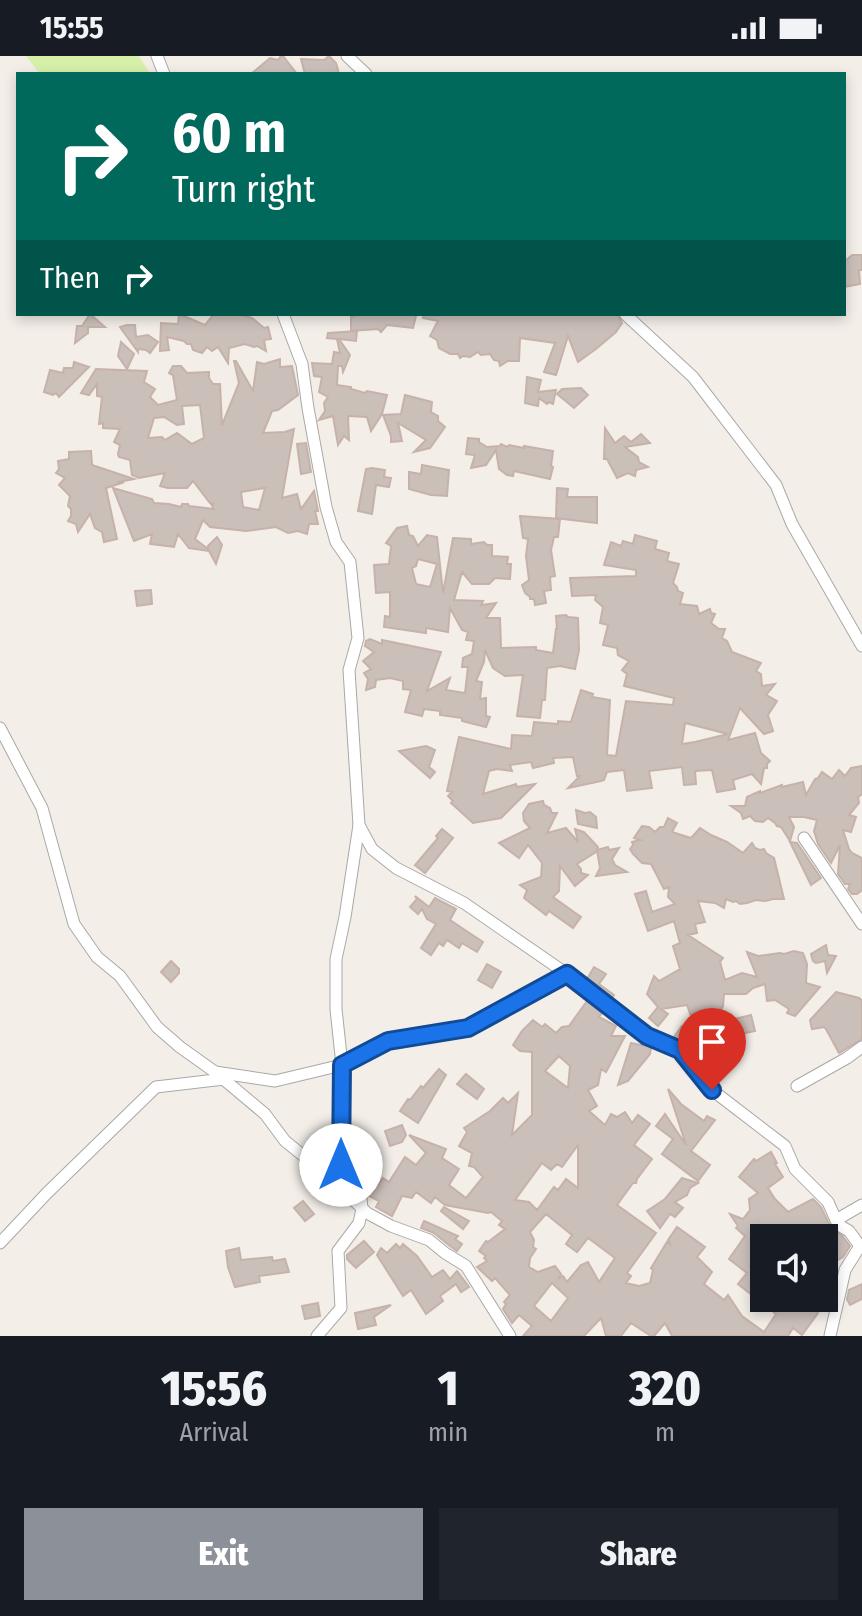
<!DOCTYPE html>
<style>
body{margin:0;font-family:"Fira Sans Condensed",sans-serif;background:#20242c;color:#f1f3f6;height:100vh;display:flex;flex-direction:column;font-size:30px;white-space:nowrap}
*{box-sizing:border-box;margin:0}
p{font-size:26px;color:#9ea1a6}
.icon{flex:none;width:44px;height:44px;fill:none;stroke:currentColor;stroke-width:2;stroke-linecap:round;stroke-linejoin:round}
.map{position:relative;height:1280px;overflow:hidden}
.sheet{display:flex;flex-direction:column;background:#171b24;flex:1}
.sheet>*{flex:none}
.top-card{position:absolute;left:16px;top:16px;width:830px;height:244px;border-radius:0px;box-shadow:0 4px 12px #0003;background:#00695c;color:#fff;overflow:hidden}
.fabs{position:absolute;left:750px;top:1168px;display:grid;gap:16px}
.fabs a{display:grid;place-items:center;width:88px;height:88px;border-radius:0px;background:#171b24;box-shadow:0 4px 12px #0003;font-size:40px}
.pin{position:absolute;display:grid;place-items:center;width:68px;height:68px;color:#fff;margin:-82px -34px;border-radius:50% 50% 50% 0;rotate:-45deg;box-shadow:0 0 8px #0007}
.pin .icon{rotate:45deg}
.me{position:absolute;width:88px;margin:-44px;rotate:0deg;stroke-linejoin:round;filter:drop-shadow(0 0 6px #0008)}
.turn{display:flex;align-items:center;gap:28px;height:168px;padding:0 24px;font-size:36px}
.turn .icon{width:104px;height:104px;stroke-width:2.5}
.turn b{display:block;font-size:56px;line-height:68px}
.then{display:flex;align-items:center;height:76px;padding:0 24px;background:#0003;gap:16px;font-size:30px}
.eta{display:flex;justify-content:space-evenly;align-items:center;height:136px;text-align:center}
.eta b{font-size:48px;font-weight:800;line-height:56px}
.button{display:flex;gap:16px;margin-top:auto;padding:16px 24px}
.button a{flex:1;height:92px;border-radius:0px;background:#8c9099;color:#fff;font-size:32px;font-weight:800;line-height:92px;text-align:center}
.button a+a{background:#20242c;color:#f1f3f6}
.status{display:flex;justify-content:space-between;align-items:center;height:56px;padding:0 40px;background:#171b24;direction:ltr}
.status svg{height:22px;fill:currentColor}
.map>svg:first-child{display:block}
</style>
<div class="status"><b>15:55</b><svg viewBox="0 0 49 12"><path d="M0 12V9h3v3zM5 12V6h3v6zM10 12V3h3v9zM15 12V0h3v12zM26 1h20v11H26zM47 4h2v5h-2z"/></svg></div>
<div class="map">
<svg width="862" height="1280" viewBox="0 0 862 1280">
<rect width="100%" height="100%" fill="#f3eee8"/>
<path fill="#d6f0aa" d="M26,0H139L150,18H40Z"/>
<g fill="#cbbfba" stroke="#c6b2a8" stroke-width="2" fill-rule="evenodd">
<path d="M281,0H283L297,18H251L270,2L278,4Z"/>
<path d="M329,0L336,7L339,18H305L301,3L324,4Z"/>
<path d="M852,199H862V214H859L860,228L844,231V206Z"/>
<path d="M90,258L105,271H88V277L75,287L77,270H82Z"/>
<path d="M179,258L205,269L214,258H237L252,262L264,272L268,271L271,283L264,284L266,295L257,290L254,291L245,288L229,292L228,307L218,291L212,295L207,291L202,297L193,294L191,288H187L184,285L167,281L169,294L160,295L161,267L178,268Z"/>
<path d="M355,258H409L416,260L413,272L387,269L381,276L378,273L351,275V261H354Z"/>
<path d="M424,258H617L622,267L616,276L596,293L578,306L568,280L556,319L544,316L555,287L520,282L519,305H508L500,310L499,305L494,304L490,298L481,299L478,296L470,301L463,300L460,302L458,298H450L439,292L437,284L430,280L438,265L423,262Z"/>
<path d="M127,269H135L136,281L148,279L158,286L150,297L146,294L138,293V296L120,271Z"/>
<path d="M357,275L356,285L339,283L350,299L343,316L342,310H338L337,329L351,331V333L365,337L367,335L387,339L382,358L371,375L367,361L348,360L349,384L344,380L338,389L333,360L319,364L325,355L324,347L328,341L319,336L322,321L314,320L312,307L332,308L334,296L340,297L337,283L327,282L328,277Z"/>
<path d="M121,286L134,298L127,313L118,300Z"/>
<path d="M280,303V311L292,310L298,339L278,354L272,355L263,377L285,376L294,373L282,442L297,438L301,453L314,435L318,455H315L318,468H309L307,478L298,475L288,477L276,471L246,475L210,471L203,464L195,483L208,493V490L217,481L222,489L216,508L209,495L189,492L178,478L174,491L150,488L152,478L134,485L113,432L152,443L154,447L169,448L181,451L182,448H188L189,450L214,453L211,448H214L210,447L193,425L187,432H168L160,430L165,417L139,422L132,419L130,404L119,401L118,398L120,389L114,386L120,373L103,372V367L99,368L102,341L97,340V328L89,339L81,337L96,313L147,315L144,326L155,333L150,341L158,349L177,344L173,319L169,317L173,310H181L187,317L209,316V322L213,328H220L222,369L239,327L234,305H236L253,335L257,306L264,308ZM200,349L204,382L192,388L177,377L165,384L162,381L148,382L154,362L164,361L177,369L184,368L182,350ZM265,432L259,454L243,451L241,436Z"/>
<path d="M74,306L89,311L59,341L56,337L53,339L44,336L50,314L63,317L64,312H73Z"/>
<path d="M527,321L541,324L538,336L556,334L553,348L549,346L547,348L539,342L538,350L525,347Z"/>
<path d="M581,332L588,339L574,352L557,338L562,333Z"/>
<path d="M405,339L432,346L431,356L438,360V365L445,371L430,392L414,396L426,384L398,367L402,385L391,386V380L383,359L401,358Z"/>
<path d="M605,372L615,387L624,380L631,386L641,378L650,387L625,391L638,401L639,406L648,411L636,414L635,420L628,417L617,422L607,403H604Z"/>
<path d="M468,382L479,383V386L487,391L500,390L501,388L507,391L509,389L524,392V390L553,395L551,410L553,411L550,423L514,415L513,420L507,419L499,413L496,394L486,409L471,412L475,399L466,398Z"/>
<path d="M306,387L311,416L301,418L297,388Z"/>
<path d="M91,395L92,409L134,423L119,426L122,427L106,432L117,483L104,486L102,476L95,472L90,458L78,476L76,468L68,465L71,460V453L68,450L70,440L59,429L65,422L56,417L59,413L58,405L69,403V396Z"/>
<path d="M422,409L449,414L447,440L431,439L409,433V416L421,418Z"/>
<path d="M372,412L385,414L384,421L391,422L389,431L376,429L372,458L358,455L366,413Z"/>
<path d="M557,432L568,433L567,441H597V467L556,462Z"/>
<path d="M520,460L560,463L558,481H554L551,494L555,520L550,521L551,534L544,535L546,547L535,549L534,543H530V541L525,537L522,529L529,524L526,500L528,483L523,482Z"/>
<path d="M407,470L409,479L413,480L418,490L427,479L437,481L443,537L453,482L471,483V488L484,486L487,489H492V500L508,501L507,508H511L510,523L495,522L489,528H472L462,516L454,544L483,545L481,549L496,547L486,562H500L501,592L536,591V594L553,597L556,573H557L556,560L566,559L568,561L578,562L579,594L575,613L560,610L547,612L545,644H542L540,662L517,660L523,619L505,620L493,612L485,594L484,606L476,625L482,626L480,643L486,642V660L490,661L486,671L462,665V662L440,659V655L424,653L422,660L405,656L411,634L403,633V625L390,622L376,624L375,631L366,634L368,623L364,617L371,613L363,605L374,596L365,590L366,585L370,583L382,588V584L441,596L427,635L450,622L446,634L465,637L468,611H462L463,602L472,598L474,585L466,584L468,576L462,574L450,552L448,576L426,572V577L384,571L385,560L390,561V536L376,537L374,509L389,508L391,490L386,487L397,472ZM418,503L437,508L430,531L416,528L412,512L416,510Z"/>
<path d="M635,479L657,485L655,493L669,497L667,505L679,508L673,527L677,531L678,535L683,537L680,548L697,550L699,558L710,553L711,557L715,558L711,567L719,573H725L722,582L727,585L732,596L761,607L756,615L761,618L762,630L775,628L766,639L777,645L768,659L773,675L764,678L740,652L728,684L755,677L761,697L770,705L767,708V712H764L761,728L752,718L733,724L735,733L717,736L712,714L695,715L696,728L684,729L682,711L649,715L652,732L627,735L624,714L607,716L604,724L601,725L568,732L580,720H577L573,701L553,702L554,707L533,712L531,706L510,709L512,715L497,713L489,715L483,738L516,728L517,731L535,728L501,762L473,767L451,747L453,745L448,740L452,736L447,735L459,681L511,693L512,679L532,680L534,666L558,668V665L571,666L581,634L593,638L592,641L610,644L607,699L616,700L626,645L673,649L674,642L624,630L627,618L622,614L629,605L618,599L617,592L603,589L608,569L600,567L603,551L595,544L596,539L572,540L570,522L636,520V514L604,509L611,486L621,490L623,485L633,488ZM685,667L728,678L695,686L682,688Z"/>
<path d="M151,534L152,548L137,550L135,535Z"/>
<path d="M426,690L435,694L429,711L435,716L430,722L399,695Z"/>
<path d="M862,710V738L858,741L859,747L849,759L856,761L851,776L843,774L849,793L852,797L862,802V834L857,838H852L848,833L850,828H845L838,818L840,789L831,807L818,788L814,775L817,764L804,761H789L794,771L790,785L781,771L777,770L775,767L768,762L763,766L755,765L750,760L743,763L741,757L731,750H745L747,741L760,735V737L782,729V731L803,726L806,739L815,723L818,722L822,716L832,723L839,714L845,720L851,712Z"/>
<path d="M543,745L544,749L550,752L552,757H557L547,777L566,772L578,786L575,773L584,776L598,791L596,796L577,808L581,813V817L588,819L575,830L560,810L559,835L553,841L581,861L573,872L549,855L546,859L524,842L527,834L520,829L541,821L542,807L528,789L519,802L499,787L530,772L524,765L523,757L529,748Z"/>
<path d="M576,754L585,757L590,756L596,761L597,772L578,768Z"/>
<path d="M668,762L677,767L672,776L691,782L700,772L711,779L727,786L743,797L752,787L755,792L760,794L764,793L766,797L774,802L784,843H773L765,845L756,844L747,847L740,848L736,845L733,846L726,843L724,852L715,847L698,845L705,866L695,868L697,877L688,879L723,902L720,906L725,924L742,917L757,921L747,896L758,900L780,897L784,898L794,895L803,897L807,908L806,927L820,931L795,960L787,957L789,953L775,944L767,945L765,928L753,932L746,938H724L723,950L714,968L751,959L755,975L736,979V977L721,984L719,992L710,1000L721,1004L714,1013L698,1003L684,987L673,982L682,970L699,983L687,949L661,953L668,958L658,970L649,962L658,951L647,938L654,920L659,925L680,913L673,890L680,887L674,865L648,875L635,838L646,835L652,856L675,848L668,841L669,831L664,833L651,808L642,807L633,798L630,793L633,789L632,786L640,784L634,782L642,770L649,771L655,776L660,771H664Z"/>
<path d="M442,773L453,782L425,817L415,809L438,782L436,780Z"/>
<path d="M790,786L797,787L821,822L811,829Z"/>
<path d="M608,791L609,794L619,792L612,803L615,809L627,816L596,820L600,812L597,794Z"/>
<path d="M415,840L429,851L435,842L456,853L450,864L483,886L477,896L462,887L459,892L447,884L443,890L439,887L431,899L421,892L436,868L427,863L422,853L418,858L410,851L417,843Z"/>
<path d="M826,889L828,899L836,900L827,917L825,905L816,907L813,905L811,898Z"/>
<path d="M171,905L179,913V917L171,926L161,916Z"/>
<path d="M487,908L501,916L492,932L478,924Z"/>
<path d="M594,911L606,918L599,928L614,939L612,942L587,923Z"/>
<path d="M836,936L859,942L862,945V983L839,997L826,973L824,971L812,973L810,964Z"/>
<path d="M583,942L603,956L599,961L616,970L611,980H625L606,1016L601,1013L598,1029L588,1034L597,1050L589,1055L605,1069L611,1058L617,1061L625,1056L632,1067L638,1059L650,1068L634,1089L652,1103L637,1123L636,1127H633L617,1149L656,1177L627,1217L631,1220L626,1227L639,1230L650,1227L653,1214L651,1212L667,1186L671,1189L668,1184L677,1171L705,1191L697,1201L712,1216L704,1228L724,1244L728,1239L742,1260L764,1276L776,1258L738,1228L747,1217L729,1203L745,1180L736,1172L738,1170L730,1158L743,1163L750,1154L749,1143L758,1137L739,1121L754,1103L756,1105L771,1096L777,1107L775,1108L783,1121L768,1132L775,1143L788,1156L813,1143L821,1151L830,1170L843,1181L850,1190L843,1201L824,1212V1182H764V1242H790L799,1249L804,1242H815L808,1251L818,1257L802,1279L793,1272L788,1280H672L665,1267L654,1280H651L631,1267L621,1280H606L601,1262L584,1280H523L532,1270L519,1259L512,1267L503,1253L506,1248L504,1246L510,1239L495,1222L492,1225L477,1211L487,1205L484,1202L486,1200L479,1195L486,1185L488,1186L505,1173L499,1169L502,1165L491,1156L488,1157L445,1149L435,1141L431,1147L416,1136L412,1142L402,1140L392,1160L376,1151L379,1145L369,1140L383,1122L389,1126L405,1101L416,1109L426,1097L409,1079L446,1093L442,1102L459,1113L449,1129L466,1142L483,1121L474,1111L469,1110L472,1097L459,1090L467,1076L464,1072L490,1055L503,1042L508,1047L518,1037L512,1079L532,1059V996L520,995L513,989L522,975L533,964L542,971L545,968L556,977L562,971L569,970L587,945ZM559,1000L570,1010L568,1032L545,1015ZM578,1089V1132L566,1123L558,1134L554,1131L537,1154L529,1146L515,1144L542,1107L551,1114L557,1108L562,1111ZM546,1158L572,1179L566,1188L577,1196L588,1182L615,1202L599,1226L588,1206L581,1209L567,1226L563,1220L559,1222L561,1218L555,1210L538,1216L529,1211L530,1202L536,1193L533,1191L534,1184L530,1176ZM552,1227L568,1242L551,1265L534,1250Z"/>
<path d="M631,987L651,991L650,998L628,1025L618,1029Z"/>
<path d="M439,1013L446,1019L418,1067L400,1055L408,1043L410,1044L421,1030L423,1032Z"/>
<path d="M466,1018L484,1033L477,1043L457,1028Z"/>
<path d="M668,1033L681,1048L704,1065L707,1060L715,1064L691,1095L710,1109L698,1125L662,1098L673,1083L656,1070L665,1058L686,1089Z"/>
<path d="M402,1069L406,1079L402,1086L390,1090L385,1075Z"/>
<path d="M682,1122L698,1127L690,1132L687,1139L675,1146L683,1152L675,1161L670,1158L660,1172L647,1155L665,1143Z"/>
<path d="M303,1145L314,1158L305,1165L294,1152Z"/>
<path d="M444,1151L469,1165L463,1173L441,1155Z"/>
<path d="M424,1165L458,1180L455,1183L462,1188L457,1195L450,1190L434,1177L421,1172Z"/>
<path d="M364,1185L374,1196L356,1212L347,1203V1199Z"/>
<path d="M396,1188L400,1192L403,1188L417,1200L432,1221L443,1214L450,1223L457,1215L469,1231L461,1236L456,1228L440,1240L443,1245L426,1258L411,1234L403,1240L377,1199L381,1192L387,1197Z"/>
<path d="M239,1192L241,1204L272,1201L273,1205L285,1203L289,1216L259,1220L260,1226L235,1231L228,1211L226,1195Z"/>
<path d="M862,1228V1243L850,1249L847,1243L849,1234Z"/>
<path d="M318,1247L320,1260L305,1263L302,1250Z"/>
<path d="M391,1249L374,1261L376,1269L358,1273L355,1257Z"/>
</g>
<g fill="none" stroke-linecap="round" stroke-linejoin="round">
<g stroke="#a9a9a9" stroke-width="13">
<g id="minor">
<path d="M157,0L164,18"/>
<path d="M347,0L366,18"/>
<path d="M283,258L302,308L308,352L326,451L336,486L350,506L358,582L349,614L359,769L372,793L396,812L464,847L567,918"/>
<path d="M625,258L693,321L776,429L792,468L862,590"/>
<path d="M0,672L42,752L74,868L97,901L120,920L157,971L180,991L215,1016L265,1058L285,1085L326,1118L367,1157L391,1170L429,1184L445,1197L466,1210L510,1280"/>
<path d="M804,782L862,868"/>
<path d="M215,1016L275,1025L342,1009L388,985L468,972L567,918L647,980L680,994L712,1034L785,1090L795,1113L828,1146L836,1164L842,1171L849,1175L860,1190L845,1214L830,1280"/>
<path d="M797,1030L847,1002L862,991"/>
<path d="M836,1164L862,1149"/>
<path d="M0,1187L47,1137L156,1031L224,1023"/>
<path d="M317,1280L341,1252L338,1195L359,1167L362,1153L361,1142L349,1128L341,1109L342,1009L336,953V903L345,861L359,769"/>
</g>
</g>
<use href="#minor" stroke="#fff" stroke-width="11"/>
</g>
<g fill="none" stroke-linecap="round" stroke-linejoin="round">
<g stroke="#114b97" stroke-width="20">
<path id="route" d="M341,1109L342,1009L388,985L468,972L567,918L647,980L680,994L712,1034"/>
</g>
<use href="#route" stroke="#1a73e8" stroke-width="14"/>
</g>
</svg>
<div class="fabs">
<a><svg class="icon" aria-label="sound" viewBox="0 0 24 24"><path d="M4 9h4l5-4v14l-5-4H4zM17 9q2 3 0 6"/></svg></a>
</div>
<div class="pin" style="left:712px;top:1034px;background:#d93025"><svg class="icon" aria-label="arrive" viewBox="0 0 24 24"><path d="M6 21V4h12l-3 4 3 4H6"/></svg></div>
<svg class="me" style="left:341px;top:1109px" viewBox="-20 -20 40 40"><circle r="19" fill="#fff"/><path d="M0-13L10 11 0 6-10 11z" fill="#1a73e8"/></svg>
<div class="top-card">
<div class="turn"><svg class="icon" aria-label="right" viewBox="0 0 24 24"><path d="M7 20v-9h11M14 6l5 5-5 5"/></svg><div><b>60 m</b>Turn right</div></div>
<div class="then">Then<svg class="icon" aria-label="right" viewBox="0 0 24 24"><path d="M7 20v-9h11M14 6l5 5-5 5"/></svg></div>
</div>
</div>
<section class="sheet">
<div class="eta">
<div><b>15:56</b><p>Arrival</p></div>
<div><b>1</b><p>min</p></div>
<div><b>320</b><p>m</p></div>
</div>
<div class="button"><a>Exit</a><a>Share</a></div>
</section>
